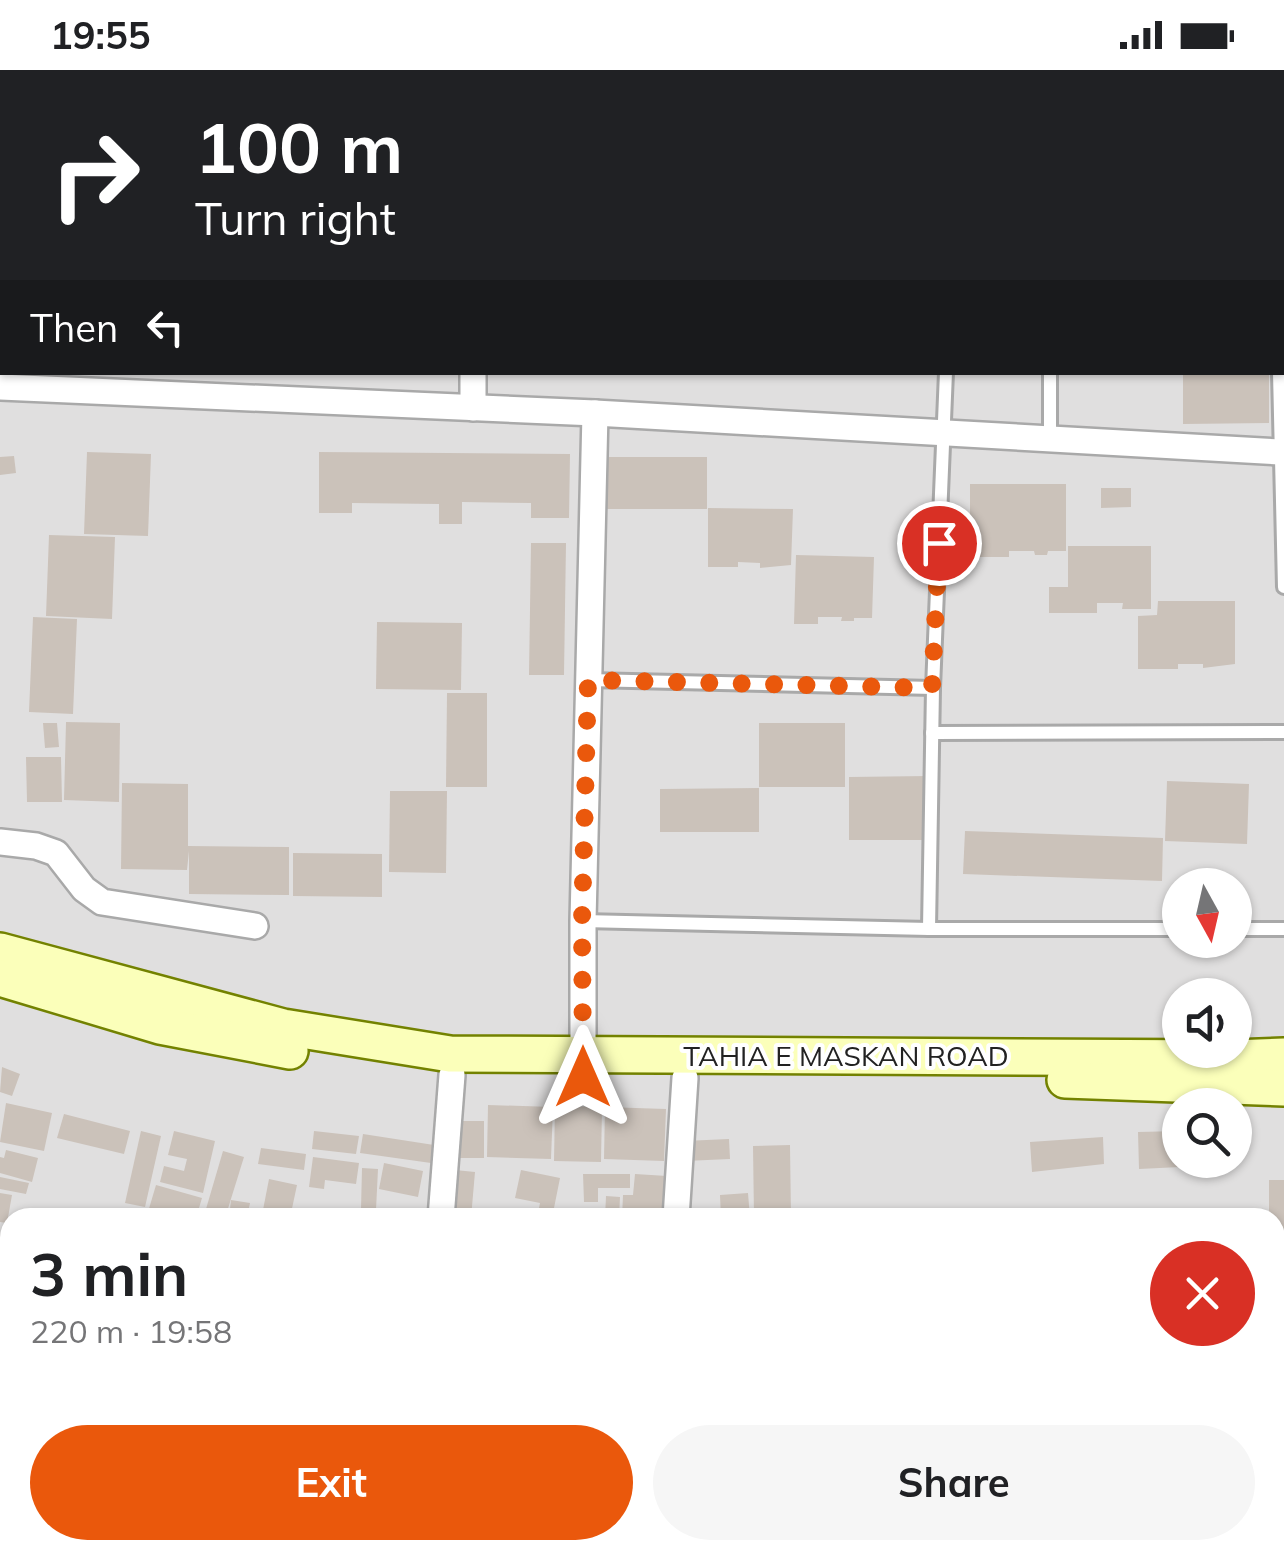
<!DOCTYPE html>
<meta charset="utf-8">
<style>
body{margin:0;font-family:Mulish,sans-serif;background:#f6f6f6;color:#202124;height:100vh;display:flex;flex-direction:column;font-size:38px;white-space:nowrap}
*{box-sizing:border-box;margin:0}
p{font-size:32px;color:#757577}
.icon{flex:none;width:55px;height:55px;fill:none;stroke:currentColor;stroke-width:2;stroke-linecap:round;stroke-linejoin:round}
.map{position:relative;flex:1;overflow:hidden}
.side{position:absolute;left:0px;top:1138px;width:1285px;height:352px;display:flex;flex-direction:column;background:#fff;border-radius:30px 30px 0 0;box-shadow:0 2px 8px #0004}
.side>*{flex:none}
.guide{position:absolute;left:0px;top:0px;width:1285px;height:305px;box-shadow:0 2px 8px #0004;background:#202124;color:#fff;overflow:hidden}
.needle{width:65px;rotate:172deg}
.fabs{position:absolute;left:1162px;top:798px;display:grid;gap:20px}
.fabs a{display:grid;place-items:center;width:90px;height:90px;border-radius:50%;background:#fff;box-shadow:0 2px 8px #0004;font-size:50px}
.pin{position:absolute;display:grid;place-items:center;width:85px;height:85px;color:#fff;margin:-42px;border:5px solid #fff;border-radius:50%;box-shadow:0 2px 10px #0007}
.me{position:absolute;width:110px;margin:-55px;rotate:0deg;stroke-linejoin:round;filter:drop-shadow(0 0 8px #0008)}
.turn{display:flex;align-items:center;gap:35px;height:210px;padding:0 30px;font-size:45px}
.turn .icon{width:130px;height:130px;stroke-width:2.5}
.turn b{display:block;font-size:70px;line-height:85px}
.then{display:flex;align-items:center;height:95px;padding:0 30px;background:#0003;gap:20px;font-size:38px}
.round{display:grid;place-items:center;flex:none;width:105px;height:105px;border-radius:52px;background:#f6f6f6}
.overview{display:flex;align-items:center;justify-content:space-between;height:170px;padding:0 30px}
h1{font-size:60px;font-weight:700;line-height:75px}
.cta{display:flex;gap:20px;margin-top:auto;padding:20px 30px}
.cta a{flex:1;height:115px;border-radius:60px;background:#ea580c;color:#fff;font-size:40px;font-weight:700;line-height:115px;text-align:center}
.cta a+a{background:#f6f6f6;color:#202124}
.status{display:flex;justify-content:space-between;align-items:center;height:70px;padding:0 50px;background:#fff;direction:ltr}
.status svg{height:28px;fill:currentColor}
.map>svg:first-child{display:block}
</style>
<div class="status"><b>19:55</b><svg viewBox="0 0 49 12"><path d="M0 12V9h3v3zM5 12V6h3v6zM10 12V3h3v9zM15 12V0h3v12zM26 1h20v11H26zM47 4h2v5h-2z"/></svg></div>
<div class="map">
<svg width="1284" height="1489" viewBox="0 0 1284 1489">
<rect width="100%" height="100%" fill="#f3efe8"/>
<path fill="#e0dfdf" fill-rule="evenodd" d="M0,0H1284V1489H0ZM2,2H1282V302H2ZM1180,815H1235V870H1180ZM1180,925H1235V980H1180ZM1180,1035H1235V1090H1180ZM10,1148H1275V1480H10Z"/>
<g fill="#cbc2ba">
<path d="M1183,302H1269V353L1183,354Z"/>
<path d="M87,382L151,384L148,466L84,464Z"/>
<path d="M319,382L570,384L569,448H531V433L462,432V454H439V434L352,433V443H319Z"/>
<path d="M14,386L16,403L0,405V387Z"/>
<path d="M600,387H707V439H599Z"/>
<path d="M970,414H1066V481H1048L1047,485H1035L1034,481H1009V487H970Z"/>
<path d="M1101,418H1131V437L1101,438Z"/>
<path d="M708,438L793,439L791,495L760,498V493L738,492V497H708Z"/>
<path d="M49,465L115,467L112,549L46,546Z"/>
<path d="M531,473H566L564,605H529Z"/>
<path d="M1068,476H1151V539H1122L1123,533H1097V543H1049V517H1068Z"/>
<path d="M796,485L874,487L872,548H854V551H841L842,547H818V554H794Z"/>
<path d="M1158,531H1235V594L1203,598V594H1178V599H1138V546L1157,545Z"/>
<path d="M33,547L77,549L73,644L29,642Z"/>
<path d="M377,552L462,553L461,620L376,619Z"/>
<path d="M447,623H487V717H446Z"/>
<path d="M66,652L120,653L119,732L64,730Z"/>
<path d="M43,653H57L59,677L45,678Z"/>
<rect x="759" y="653" width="86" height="64"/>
<path d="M26,687H61L62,732H27Z"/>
<path d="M928,706V770H849V707Z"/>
<path d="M1167,711L1249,714L1247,774L1165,771Z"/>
<path d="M122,713L188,714V776L289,777V825L189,824V781L187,800L121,799Z"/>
<path d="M759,718V762H660V719Z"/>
<path d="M390,721H447L446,803L389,802Z"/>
<path d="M965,761L1163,768L1162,811L963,804Z"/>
<path d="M293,783L382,784V827L293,826Z"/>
<path d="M2,997L20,1004L12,1026L0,1022Z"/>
<path d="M6,1033L52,1043L44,1081L0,1072Z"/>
<path d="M488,1035L553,1037L551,1089L487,1087Z"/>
<path d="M555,1036L602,1037L601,1092L554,1091Z"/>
<path d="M605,1037L666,1039L664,1091L604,1089Z"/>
<path d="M64,1044L130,1061L124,1084L57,1068Z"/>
<path d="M458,1051H484V1088H457Z"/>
<path d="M141,1061L161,1066L145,1137L125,1133Z"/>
<path d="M174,1061L215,1071L203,1123L160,1112L164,1096L184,1101L187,1089L168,1085Z"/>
<path d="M314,1061L359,1066L356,1084L312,1079Z"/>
<path d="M1180,1061V1090H1221V1095L1139,1099L1138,1062Z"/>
<path d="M363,1064L434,1075L431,1093L360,1083Z"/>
<path d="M1103,1067L1104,1094L1032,1102L1030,1072Z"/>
<path d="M729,1069L730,1089L685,1091L684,1071Z"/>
<path d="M790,1075L791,1148H754L753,1076Z"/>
<path d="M261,1078L306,1084L304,1100L258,1094Z"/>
<path d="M6,1080L38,1088L32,1112L0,1103V1087L4,1088Z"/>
<path d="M223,1081L244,1087L226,1145L206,1139Z"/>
<path d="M313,1087L359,1093L356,1114L325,1110L324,1119L309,1117Z"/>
<path d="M384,1093L423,1101L418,1127L379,1119Z"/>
<path d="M362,1098L378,1099L376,1140L361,1139Z"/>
<path d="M455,1100L475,1102L471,1148H450Z"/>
<path d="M521,1100L560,1108L552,1148H537L540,1133L515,1128Z"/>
<path d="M583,1104H630V1118H598V1132H584Z"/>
<path d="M635,1104L667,1106L664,1142L639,1140L638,1148H622L623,1125H633Z"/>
<path d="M0,1107L29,1113L26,1124L0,1119Z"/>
<path d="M269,1109L297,1115L290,1148L262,1145Z"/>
<path d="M1269,1110H1284V1250H1275V1148H1269Z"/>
<path d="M156,1115L202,1128L196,1148H166L148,1142Z"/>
<path d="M0,1123L12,1125L7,1153L0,1152Z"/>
<path d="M748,1123L750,1148H721L720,1125Z"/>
<path d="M606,1126L620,1127L619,1148H605Z"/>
<path d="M231,1130L250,1133L247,1148H229Z"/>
<path d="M314,1138L373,1144V1148H313Z"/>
<path d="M0,1188L10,1190V1254L0,1251Z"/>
<path d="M0,1398L10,1399V1453H0Z"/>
<path d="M225,1480H262L261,1489H225Z"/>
<path d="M427,1480H491L488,1489H424Z"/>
<path d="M495,1480H553L550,1489H534L515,1482L513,1489H502L493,1486Z"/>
<path d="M602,1480H643L641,1489H606L600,1488Z"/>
<path d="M725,1480H775L774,1489H724Z"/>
<path d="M826,1480L877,1481V1489H825Z"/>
<path d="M1021,1480H1056L1055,1489L1020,1487Z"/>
</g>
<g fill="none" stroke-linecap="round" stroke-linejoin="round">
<g stroke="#a9a9a9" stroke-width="18">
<g id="lane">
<path d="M990,0L999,2"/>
<path d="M1029,2L1030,0"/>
<path d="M1279,302L1284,517"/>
<path d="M1050,368V302"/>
<path d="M588,610L933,618"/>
<path d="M932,663L1284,662"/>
<path d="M583,851L929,859H1180"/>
<path d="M929,859L933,618L946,302"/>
<path d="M1235,859H1284"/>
</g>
</g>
<g stroke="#a9a9a9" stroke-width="30">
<g id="street">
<path d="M478,2V0"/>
<path d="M0,317L595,343L1280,382"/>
<path d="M473,338V302"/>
<path d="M0,772L36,776L56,783L84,819L102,832L255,856"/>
<path d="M583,1007V851L595,343"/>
<path d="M441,1148L452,1005"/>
<path d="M676,1148L685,1008"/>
<path d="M0,1259L10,1262"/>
<path d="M0,1469L10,1470"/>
<path d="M100,1480L190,1488L192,1480"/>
<path d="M413,1480V1489"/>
<path d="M658,1489V1480"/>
</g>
</g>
<g stroke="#738200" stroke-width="40">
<g id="secondary">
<path d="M0,881L283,957L450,984L1233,988L1284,986"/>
<path d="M0,908L160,956L290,981"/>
<path d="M1065,1010L1284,1018"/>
</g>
</g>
<use href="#lane" stroke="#fff" stroke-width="12"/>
<use href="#street" stroke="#fff" stroke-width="25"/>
<use href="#secondary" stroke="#fbffba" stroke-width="35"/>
</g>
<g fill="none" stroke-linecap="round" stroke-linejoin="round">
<path stroke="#ea580c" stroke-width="18" stroke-dasharray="0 32.4" d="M583,1007L582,851L588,610L932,618L939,473"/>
</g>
<g text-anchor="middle" stroke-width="8" stroke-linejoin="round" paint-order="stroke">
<g font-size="28" fill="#222" stroke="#fff">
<text x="846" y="996">TAHIA E MASKAN ROAD</text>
</g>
</g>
</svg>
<div class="fabs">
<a><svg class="needle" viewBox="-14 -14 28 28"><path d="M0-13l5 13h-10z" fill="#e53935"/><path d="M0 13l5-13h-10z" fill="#757577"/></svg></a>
<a><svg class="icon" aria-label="sound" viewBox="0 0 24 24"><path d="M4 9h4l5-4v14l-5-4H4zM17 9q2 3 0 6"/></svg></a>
<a><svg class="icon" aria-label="search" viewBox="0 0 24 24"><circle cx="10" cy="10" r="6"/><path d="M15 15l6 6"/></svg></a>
</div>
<div class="pin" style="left:939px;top:473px;background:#d93025"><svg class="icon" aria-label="arrive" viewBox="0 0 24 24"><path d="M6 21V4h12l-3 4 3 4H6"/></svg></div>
<svg class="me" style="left:583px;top:1007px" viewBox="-20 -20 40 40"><path d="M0-17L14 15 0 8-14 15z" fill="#ea580c" stroke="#fff" stroke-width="4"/></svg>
<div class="guide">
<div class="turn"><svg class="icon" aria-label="right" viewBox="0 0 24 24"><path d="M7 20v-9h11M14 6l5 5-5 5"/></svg><div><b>100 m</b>Turn right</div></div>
<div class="then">Then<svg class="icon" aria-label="left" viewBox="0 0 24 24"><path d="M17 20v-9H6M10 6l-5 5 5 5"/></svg></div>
</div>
<section class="side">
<div class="overview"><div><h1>3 min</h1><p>220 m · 19:58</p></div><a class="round" style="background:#d93025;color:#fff"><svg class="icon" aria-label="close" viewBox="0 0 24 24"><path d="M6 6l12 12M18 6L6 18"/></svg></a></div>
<div class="cta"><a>Exit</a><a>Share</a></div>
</section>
</div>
